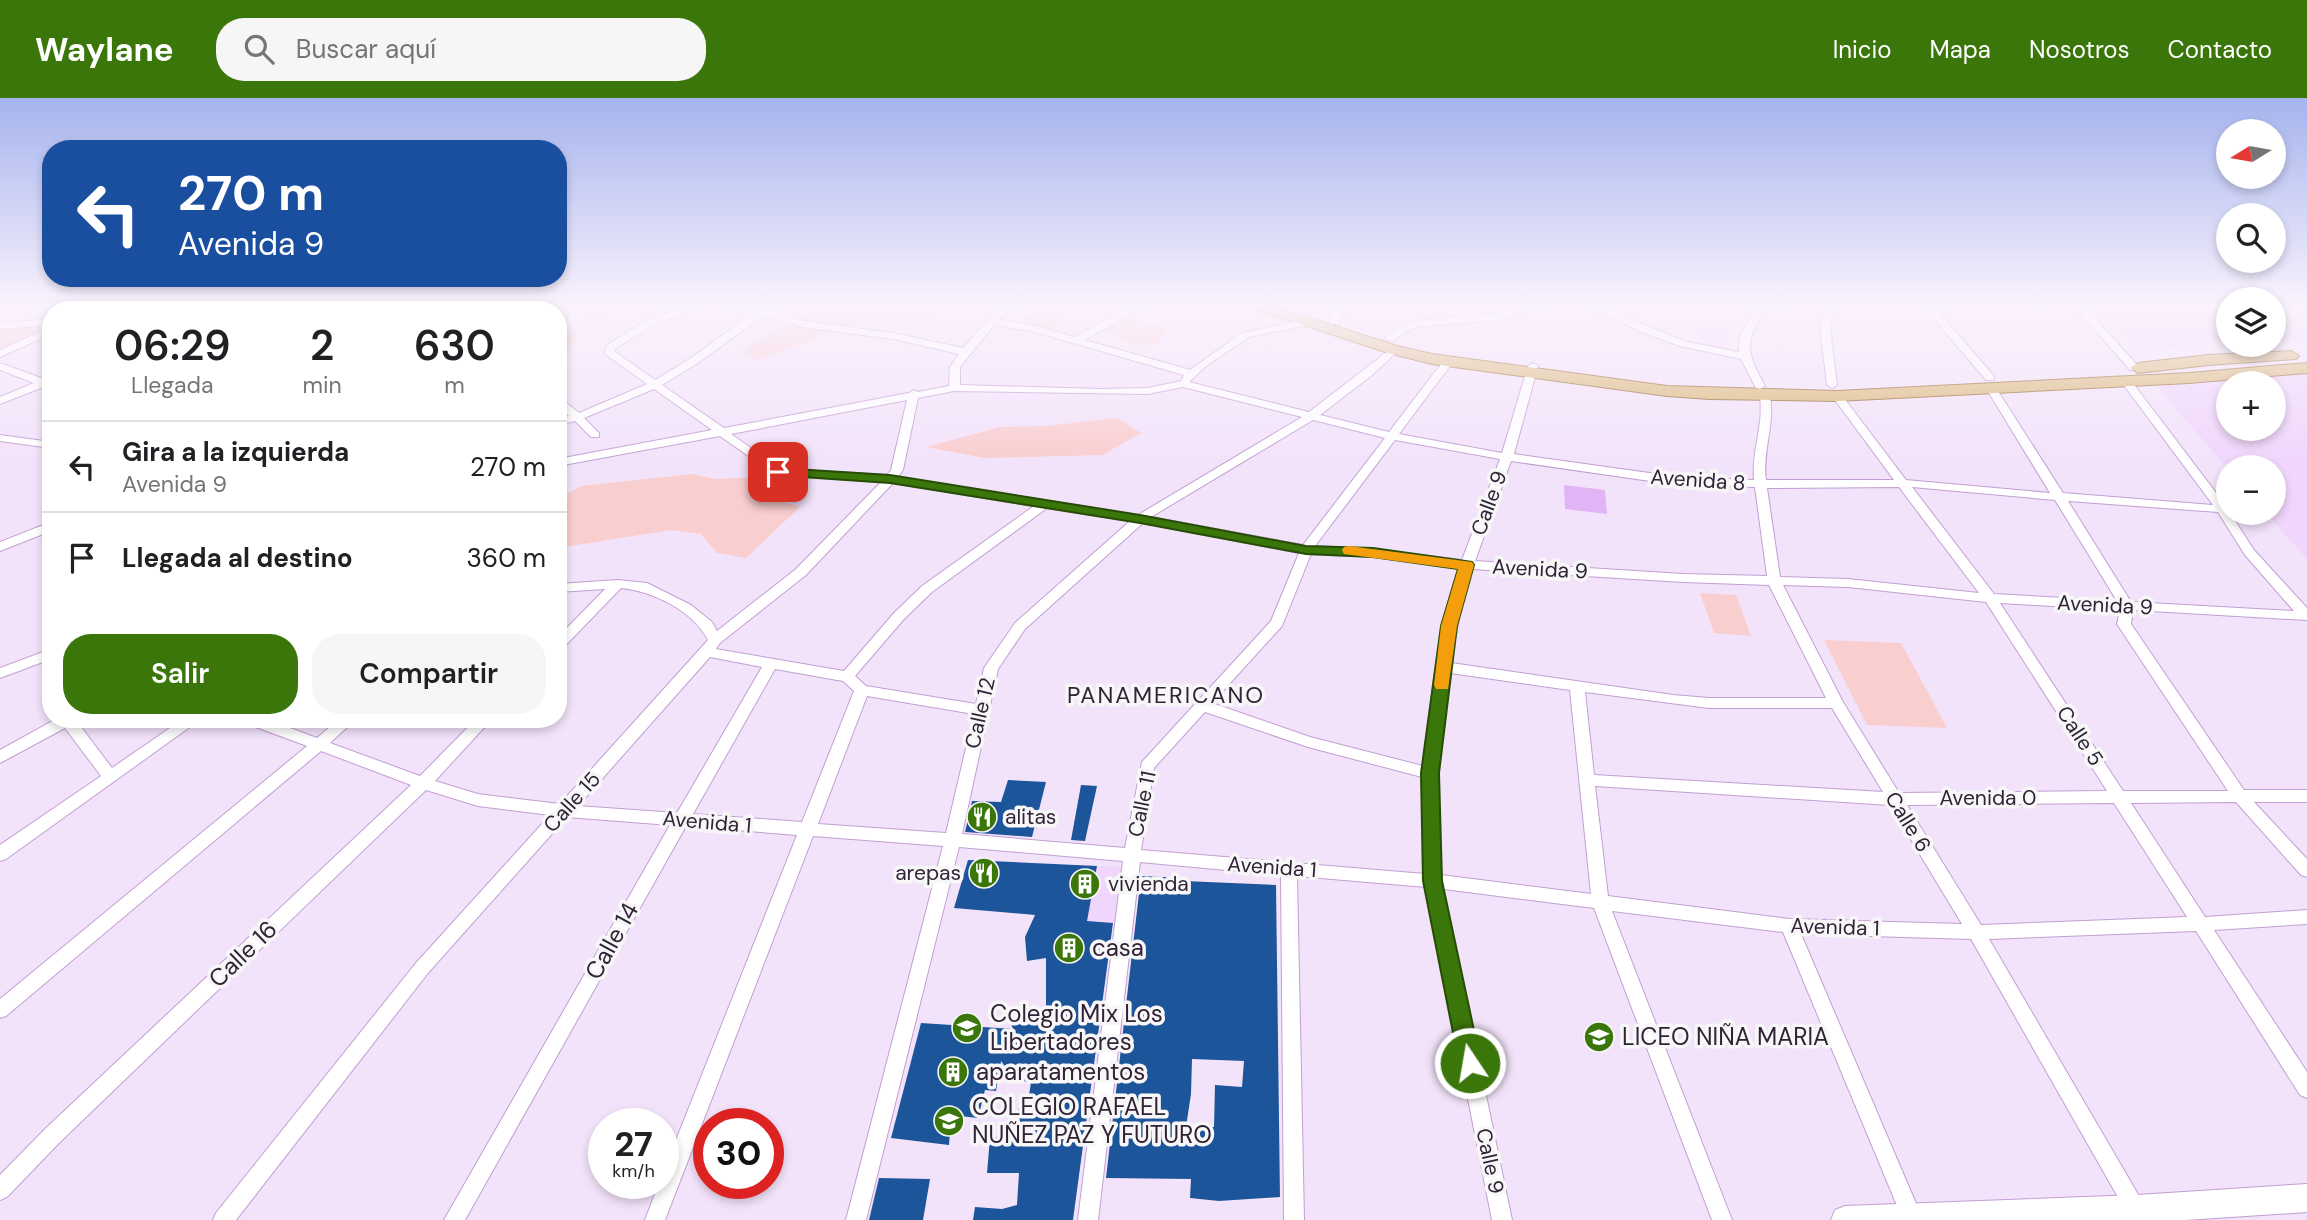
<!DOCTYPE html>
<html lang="es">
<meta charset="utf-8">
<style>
body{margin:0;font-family:"DM Sans",sans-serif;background:#f6f6f6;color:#202124;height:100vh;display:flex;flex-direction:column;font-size:26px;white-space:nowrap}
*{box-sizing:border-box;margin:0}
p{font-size:23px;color:#757577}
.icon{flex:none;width:38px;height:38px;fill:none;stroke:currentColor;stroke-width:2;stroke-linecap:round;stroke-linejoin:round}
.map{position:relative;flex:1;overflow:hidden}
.sheet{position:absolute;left:42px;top:203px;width:525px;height:427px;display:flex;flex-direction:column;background:#fff;border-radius:28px;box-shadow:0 4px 10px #0003}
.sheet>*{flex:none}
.guide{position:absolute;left:42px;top:42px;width:525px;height:147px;border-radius:28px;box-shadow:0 4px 10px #0003;background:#1a4fa0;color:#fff;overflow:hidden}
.needle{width:46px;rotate:259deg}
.controls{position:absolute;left:2216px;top:21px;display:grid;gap:14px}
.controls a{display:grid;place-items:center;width:70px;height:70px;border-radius:50%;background:#fff;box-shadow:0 4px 10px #0003;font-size:35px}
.speed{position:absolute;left:588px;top:1010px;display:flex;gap:14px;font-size:35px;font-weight:700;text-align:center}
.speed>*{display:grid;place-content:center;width:91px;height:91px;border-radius:50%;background:#fff;box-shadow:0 4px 10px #0003;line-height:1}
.speed small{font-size:18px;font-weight:400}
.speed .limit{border:10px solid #d22;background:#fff;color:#111}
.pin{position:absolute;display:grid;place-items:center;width:60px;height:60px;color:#fff;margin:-30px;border-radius:14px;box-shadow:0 4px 10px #0006}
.me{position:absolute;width:77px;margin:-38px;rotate:348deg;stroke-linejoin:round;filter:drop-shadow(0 0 5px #0008)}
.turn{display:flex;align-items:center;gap:24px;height:147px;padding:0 21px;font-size:32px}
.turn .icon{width:91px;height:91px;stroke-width:2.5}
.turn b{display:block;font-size:49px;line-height:60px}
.eta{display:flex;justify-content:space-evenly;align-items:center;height:119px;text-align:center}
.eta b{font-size:42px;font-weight:600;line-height:49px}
.primary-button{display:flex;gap:14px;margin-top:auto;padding:14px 21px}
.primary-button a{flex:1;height:80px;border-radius:28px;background:#3b760a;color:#fff;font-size:28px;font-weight:600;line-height:80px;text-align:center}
.primary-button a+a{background:#f6f6f6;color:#202124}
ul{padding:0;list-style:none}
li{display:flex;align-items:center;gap:21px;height:91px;padding:0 21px;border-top:2px solid #e0e0e0}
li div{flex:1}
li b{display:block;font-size:26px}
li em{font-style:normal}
header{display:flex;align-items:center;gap:42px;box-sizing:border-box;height:98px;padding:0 35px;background:#3b760a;color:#fff}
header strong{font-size:33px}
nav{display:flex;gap:38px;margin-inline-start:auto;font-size:24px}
.search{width:490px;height:63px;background:#f6f6f6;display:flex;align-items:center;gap:18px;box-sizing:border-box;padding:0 24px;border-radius:28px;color:#757577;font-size:26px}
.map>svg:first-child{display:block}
</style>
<header>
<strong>Waylane</strong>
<div class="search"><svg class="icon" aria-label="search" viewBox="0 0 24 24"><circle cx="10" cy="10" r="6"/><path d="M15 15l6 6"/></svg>Buscar aquí</div>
<nav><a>Inicio</a><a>Mapa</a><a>Nosotros</a><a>Contacto</a></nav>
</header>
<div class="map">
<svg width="2307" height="1122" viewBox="0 0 2307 1122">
<rect width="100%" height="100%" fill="#f3e3fa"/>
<g fill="#f0d6fc" fill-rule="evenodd">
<path d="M2097,208H2228V246L2139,252Z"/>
<path d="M2273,208H2307V242L2273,244Z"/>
<path d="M1699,222L1729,226L1730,243L1723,252L1703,249L1699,243Z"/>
<path d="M2307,274V461L2266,415H2273V369L2228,371L2156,288ZM2228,285H2273V331H2228Z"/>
<path d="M1097,768L1123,769L1115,826L1034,817L1038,802L1090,805Z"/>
</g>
<g fill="#f9cecf">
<path d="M495,208H626L600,218L577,213L568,219L577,240L558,266V212H491Z"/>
<path d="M818,208H875L859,223L758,262L741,254Z"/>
<path d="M883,208L941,210L919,227L874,217Z"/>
<path d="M1055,208H1066L1063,225L1049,234L1023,221L1041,211L1050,213Z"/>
<path d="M1120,223L1165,225L1160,244L1138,248L1103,232Z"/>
<path d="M51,228V230L0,250V231Z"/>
<path d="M1117,320L1141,335L1102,357L985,360L926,349L1000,329L1046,328Z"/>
<path d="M692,376L716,381L765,379L755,399L801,408L746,460L717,455L701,436L671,432L558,450V401L581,388Z"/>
<path d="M1700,495L1736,497L1751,538L1714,535Z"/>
<path d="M1824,542L1901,545L1947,630L1867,627Z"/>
</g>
<path fill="#e1b4f5" d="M1564,387L1605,392L1607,416L1565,411Z"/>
<g fill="#1d559a" fill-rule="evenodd">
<path d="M1008,682L1046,684L1032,739L965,734L972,703L1001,704Z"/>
<path d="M1081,687L1097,688L1085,743L1071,742Z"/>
<path d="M968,762L1097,768L1087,823L1113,825L1073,1122H973L975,1109L1002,1111L1017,1107L1019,1075H987L990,1039H1017L1018,1011H1027L1031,984L1015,982L1001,963L996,993L985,992L978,1020L951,1017L949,1047L891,1040L921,925L1013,931L1010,923L1046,924V860L1027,863L1025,839L1035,817L954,810Z"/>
<path d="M1141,778L1184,780V783L1276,787L1280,1099L1219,1103L1190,1100L1191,1081L1106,1080ZM1192,961L1244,963L1242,989L1215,987L1214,1029H1186L1191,996Z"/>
<path d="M879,1080L930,1081L923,1122H869Z"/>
</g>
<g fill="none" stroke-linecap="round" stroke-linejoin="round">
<g stroke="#c39ed3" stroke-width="2">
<g id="street">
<path d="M31,208H52L67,212L51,213Z"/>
<path d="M93,208H107L100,212H83Z"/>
<path d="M200,208H211L207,212H196Z"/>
<path d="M287,208H298L294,212H282Z"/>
<path d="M385,208H396L392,212H381Z"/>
<path d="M483,208H494L490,212H479Z"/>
<path d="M689,208H702L655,226L616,250L614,253L655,282L691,260L747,219L725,208H737L753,215L766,208H777L771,213L804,223L893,235L963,250L1001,208H1011L999,222L1032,227L1075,239L1130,208H1141L1129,217L1085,242L1190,272L1242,235L1308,221L1313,224L1312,226L1249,239L1206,268L1189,284L1309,314L1393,249L1397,250V254L1371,278L1320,317L1389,334L1444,262L1448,261L1453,264L1399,336L1502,355L1528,268L1533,265L1538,268L1514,356L1678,379L1754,382C1751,354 1764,327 1760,299L1765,296L1770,299C1775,327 1762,354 1766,382H1894L1832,298L1837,295L1841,296L1906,382L2050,395L1986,290L1991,287L1996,290L2063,395L2213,407L2120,282L2121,280H2129L2226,408L2228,415H2230L2254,452L2307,510V522L2133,512L2131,526L2244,692H2307V704H2254L2307,761V779L2301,777L2236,704L2131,705L2205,819L2307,812V826L2214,832L2307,974V1000L2300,997L2196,833L1989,841L2153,1122H2131L1971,841L1801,836L1923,1122H1903L1783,834L1612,813L1732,1122H1712L1594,810L1443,791L1512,1122H1492L1426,789L1297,778L1304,1122H1284L1281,777L1140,764L1098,1122H1078L1123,763L959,749L866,1122H846L943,748L813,738L665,1122H645L659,1085H663V1075L797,737L686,728L465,1122H444L670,727L567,719L428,875L236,1122H213L216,1115L416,865L550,717L478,708L426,692L59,1045L7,1099L0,1102V1077L45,1031L411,687L321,653L6,918L0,920V901L307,648L245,625L243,621H266L317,640L339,621H356L330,645L420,678L476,621H492L435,683L478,696L560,706L708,542C693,513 653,493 621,490L563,550L558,552V539L605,491L558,494V486L618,482L647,485L691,507L712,524L717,533L796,471L881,384L774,376L720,338L558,368V361L712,332L654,291L584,320L599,335V339H591L575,323L558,327V321L569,318L558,307V298L579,315L647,286L605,256L606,248L647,222ZM764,217L803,229L893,241L959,256L950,269L949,288L918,294L914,292L909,295L724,330L662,287L698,265ZM994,227L1031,233L1184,277L1181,283L1148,290L1100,291L960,287V269ZM1183,289L1302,319L1138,417L898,379L903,372L918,300L954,293L1148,296ZM907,302L891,372L887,377L781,371L731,336ZM1313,322L1385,340L1303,447L1151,419ZM1395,342L1500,361L1462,462L1373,451L1315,448ZM1511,363L1678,387L1755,389L1767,478L1683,476L1475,463ZM893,385L1034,408L922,488L894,515L844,573L716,551L720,545L806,477ZM1899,389L1979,495L1848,481L1780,479L1767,390ZM1912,389L2055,402L2117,503L1994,496ZM2068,403L2218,414L2245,457L2294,513L2131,504ZM1047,410L1130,423L1015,525L984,570L976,606L866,588L855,578L904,521L932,494ZM1143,425L1299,455L1271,523L1142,664L1125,750L962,736L998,571L1025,531ZM1311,456L1373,459L1459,470C1436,533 1432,602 1423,668L1310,639L1212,605L1282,528ZM1472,471L1683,484L1769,487L1826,600H1709L1673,597L1451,565L1463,497ZM1783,487L1848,489L1986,504L2107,693L1899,695L1843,604ZM2000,505L2120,512L2117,526L2228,693H2123ZM710,559L762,569L677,715L578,708ZM775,571L843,583L854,593L802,724L693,716ZM1450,575L1570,592L1591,796L1441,777L1438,675ZM1585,594L1709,610H1832L1883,694L1594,677ZM867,598L974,616L946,735L818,726ZM1205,614L1308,649L1422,679L1425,776L1141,752L1154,670ZM1595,688L1890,707L1962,826L1789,821L1608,798ZM2114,705L2187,819L1981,827L1907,707Z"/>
<path d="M1337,208H1347L1338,226H1330L1329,224Z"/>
<path d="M1524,208H1536L1508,221L1417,229L1406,233L1393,243L1384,241C1415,209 1481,226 1524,208Z"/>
<path d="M1585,208H1597L1687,244L1739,254V242L1742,233L1756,212L1755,208H1765L1766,212C1743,244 1747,255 1765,288L1760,291L1756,290L1741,261L1680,248L1642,234Z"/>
<path d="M1826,208H1836L1830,229L1837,287L1832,290L1827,287L1820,229Z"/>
<path d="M1923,208H1933L1994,278V282H1986Z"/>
<path d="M2074,208H2084L2138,268V272H2130Z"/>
<path d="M51,221V227L0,231V225Z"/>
<path d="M51,229V236L0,259V252Z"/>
<path d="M0,265L44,281L51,279V286L0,306V299L34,285L0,272Z"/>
<path d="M0,337L51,344V350L0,343Z"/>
<path d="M51,424V433L0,453V444Z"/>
<path d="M51,551V561L0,580V570Z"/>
<path d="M56,621H75L112,670L183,621H201L6,761L0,763V747L101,678L65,630L0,665V652Z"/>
</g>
</g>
<g stroke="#c39ed3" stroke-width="2">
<path id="secondary" d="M2307,1086V1114L2185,1122H1831L1835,1112L1845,1108L2137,1097Z"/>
</g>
<g stroke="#8f6223" stroke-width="2">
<g id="primary">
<path d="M1253,208H1273L1397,248L1432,256L1667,288L1837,293L2189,275L2307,265V275L2189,285L1837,303L1709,301L1667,298L1432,266L1388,255L1255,211Z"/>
<path d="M2291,253L2299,258L2296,261L2208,267L2138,275L2130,270L2138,265L2208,257Z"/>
</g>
</g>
<use href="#street" fill="#fff" fill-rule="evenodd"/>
<use href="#secondary" fill="#fff" fill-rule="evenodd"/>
<use href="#primary" fill="#dab674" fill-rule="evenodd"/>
</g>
<linearGradient id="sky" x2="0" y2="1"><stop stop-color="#a5b4ed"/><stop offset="0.57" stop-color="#faf2fd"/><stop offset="1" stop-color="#faf2fd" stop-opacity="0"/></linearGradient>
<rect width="2307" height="365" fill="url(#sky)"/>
<path fill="#3b760a" stroke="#264d06" stroke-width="2" d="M778,370L890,377L1140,417L1306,448L1373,450L1472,464L1474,467L1457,528L1439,675L1442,783L1481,965L1478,972L1470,975L1463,972L1459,965L1423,783L1421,675L1441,528L1458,471L1373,459L1306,456L1140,425L890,385L773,377L771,374Z"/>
<path fill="#f59e0b" d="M1349,448L1472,464L1474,467L1457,528L1448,591H1436L1434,587L1441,528L1458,471L1344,456L1342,452L1344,449Z"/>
<defs>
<g id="restaurant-disc" transform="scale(1.575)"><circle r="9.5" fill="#3b760a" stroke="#f7f7f7"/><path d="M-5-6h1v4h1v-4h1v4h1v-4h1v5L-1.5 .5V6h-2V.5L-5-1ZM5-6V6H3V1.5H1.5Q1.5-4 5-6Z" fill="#fff"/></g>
<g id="building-disc" transform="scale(1.575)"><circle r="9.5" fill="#3b760a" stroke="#f7f7f7"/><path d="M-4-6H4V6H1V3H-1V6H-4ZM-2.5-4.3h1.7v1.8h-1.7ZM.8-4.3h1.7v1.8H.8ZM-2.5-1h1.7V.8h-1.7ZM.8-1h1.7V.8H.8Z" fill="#fff"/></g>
<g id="school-disc" transform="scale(1.575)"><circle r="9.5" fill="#3b760a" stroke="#f7f7f7"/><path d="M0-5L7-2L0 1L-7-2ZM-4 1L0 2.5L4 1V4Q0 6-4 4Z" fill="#fff"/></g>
</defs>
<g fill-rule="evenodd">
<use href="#restaurant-disc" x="982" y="719"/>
<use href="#restaurant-disc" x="984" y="775"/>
<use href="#building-disc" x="1085" y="786"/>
<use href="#building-disc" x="1069" y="850"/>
<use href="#school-disc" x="967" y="930"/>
<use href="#school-disc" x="1599" y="939"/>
<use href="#building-disc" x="953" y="974"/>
<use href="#school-disc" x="949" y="1023"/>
</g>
<g text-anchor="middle" stroke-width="7" stroke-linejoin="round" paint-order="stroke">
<g font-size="21" fill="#312237" stroke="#f7f7f7">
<text transform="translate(1698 382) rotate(4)" y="7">Avenida 8</text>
<text transform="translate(1489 405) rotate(-70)" y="7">Calle 9</text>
<text transform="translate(1540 471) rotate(3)" y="7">Avenida 9</text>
<text transform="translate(2105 507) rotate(3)" y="7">Avenida 9</text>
<text transform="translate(980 615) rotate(-77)" y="7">Calle 12</text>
<text transform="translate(2080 638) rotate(57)" y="7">Calle 5</text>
<text x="1988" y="707">Avenida 0</text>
<text transform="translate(572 704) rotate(-48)" y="7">Calle 15</text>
<text transform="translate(1142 706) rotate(-78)" y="7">Calle 11</text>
<text transform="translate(707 724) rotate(5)" y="7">Avenida 1</text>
<text transform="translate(1908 724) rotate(58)" y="7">Calle 6</text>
<text transform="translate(1272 769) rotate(4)" y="7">Avenida 1</text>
<text transform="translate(1835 829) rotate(2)" y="7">Avenida 1</text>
<text transform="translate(1490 1063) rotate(78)" y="7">Calle 9</text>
</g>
<g font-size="21" fill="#312237" stroke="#f7f7f7" text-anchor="start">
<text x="1005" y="726">alitas</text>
<text x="961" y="782" text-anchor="end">arepas</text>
<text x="1108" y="793">vivienda</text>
</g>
<g font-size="23" letter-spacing="2" fill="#312237" stroke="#f7f7f7">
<text x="1166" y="605">PANAMERICANO</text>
</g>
<g font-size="24" fill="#312237" stroke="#f7f7f7">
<text transform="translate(612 843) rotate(-61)" y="8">Calle 14</text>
<text transform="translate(243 856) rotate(-44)" y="8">Calle 16</text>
</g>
<g font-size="24" fill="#312237" stroke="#f7f7f7" text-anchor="start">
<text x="1092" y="858">casa</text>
<text x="990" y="924">Colegio Mix Los<tspan x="990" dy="28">Libertadores</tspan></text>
<text x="1622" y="947">LICEO NIÑA MARIA</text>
<text x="976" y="982">aparatamentos</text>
<text x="972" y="1017">COLEGIO RAFAEL<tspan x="972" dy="28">NUÑEZ PAZ Y FUTURO</tspan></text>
</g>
</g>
</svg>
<div class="controls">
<a><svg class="needle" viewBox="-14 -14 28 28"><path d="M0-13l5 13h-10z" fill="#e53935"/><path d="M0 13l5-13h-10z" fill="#757577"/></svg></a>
<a><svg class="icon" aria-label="search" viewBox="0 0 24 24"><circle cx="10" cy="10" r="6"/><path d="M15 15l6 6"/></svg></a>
<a><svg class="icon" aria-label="layers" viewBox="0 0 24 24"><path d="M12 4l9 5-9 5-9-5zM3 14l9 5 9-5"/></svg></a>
<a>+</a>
<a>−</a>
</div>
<div class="speed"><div>27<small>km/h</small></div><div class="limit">30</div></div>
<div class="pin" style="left:778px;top:374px;background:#d93025"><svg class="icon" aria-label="arrive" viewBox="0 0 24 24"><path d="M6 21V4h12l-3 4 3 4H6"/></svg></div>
<svg class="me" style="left:1470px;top:965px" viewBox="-20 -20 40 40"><circle r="17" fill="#3b760a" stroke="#fff" stroke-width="3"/><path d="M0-11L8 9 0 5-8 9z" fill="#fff"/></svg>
<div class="guide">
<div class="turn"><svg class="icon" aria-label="left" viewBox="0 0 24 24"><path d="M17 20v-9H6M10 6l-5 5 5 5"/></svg><div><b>270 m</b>Avenida 9</div></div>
</div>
<section class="sheet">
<div class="eta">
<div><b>06:29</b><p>Llegada</p></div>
<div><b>2</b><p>min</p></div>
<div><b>630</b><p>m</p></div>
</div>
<ul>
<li><svg class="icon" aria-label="left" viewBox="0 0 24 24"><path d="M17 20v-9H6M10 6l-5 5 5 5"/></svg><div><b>Gira a la izquierda</b><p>Avenida 9</p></div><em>270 m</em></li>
<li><svg class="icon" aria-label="arrive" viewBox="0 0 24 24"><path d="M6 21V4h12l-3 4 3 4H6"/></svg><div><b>Llegada al destino</b></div><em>360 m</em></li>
</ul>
<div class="primary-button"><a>Salir</a><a>Compartir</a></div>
</section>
</div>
